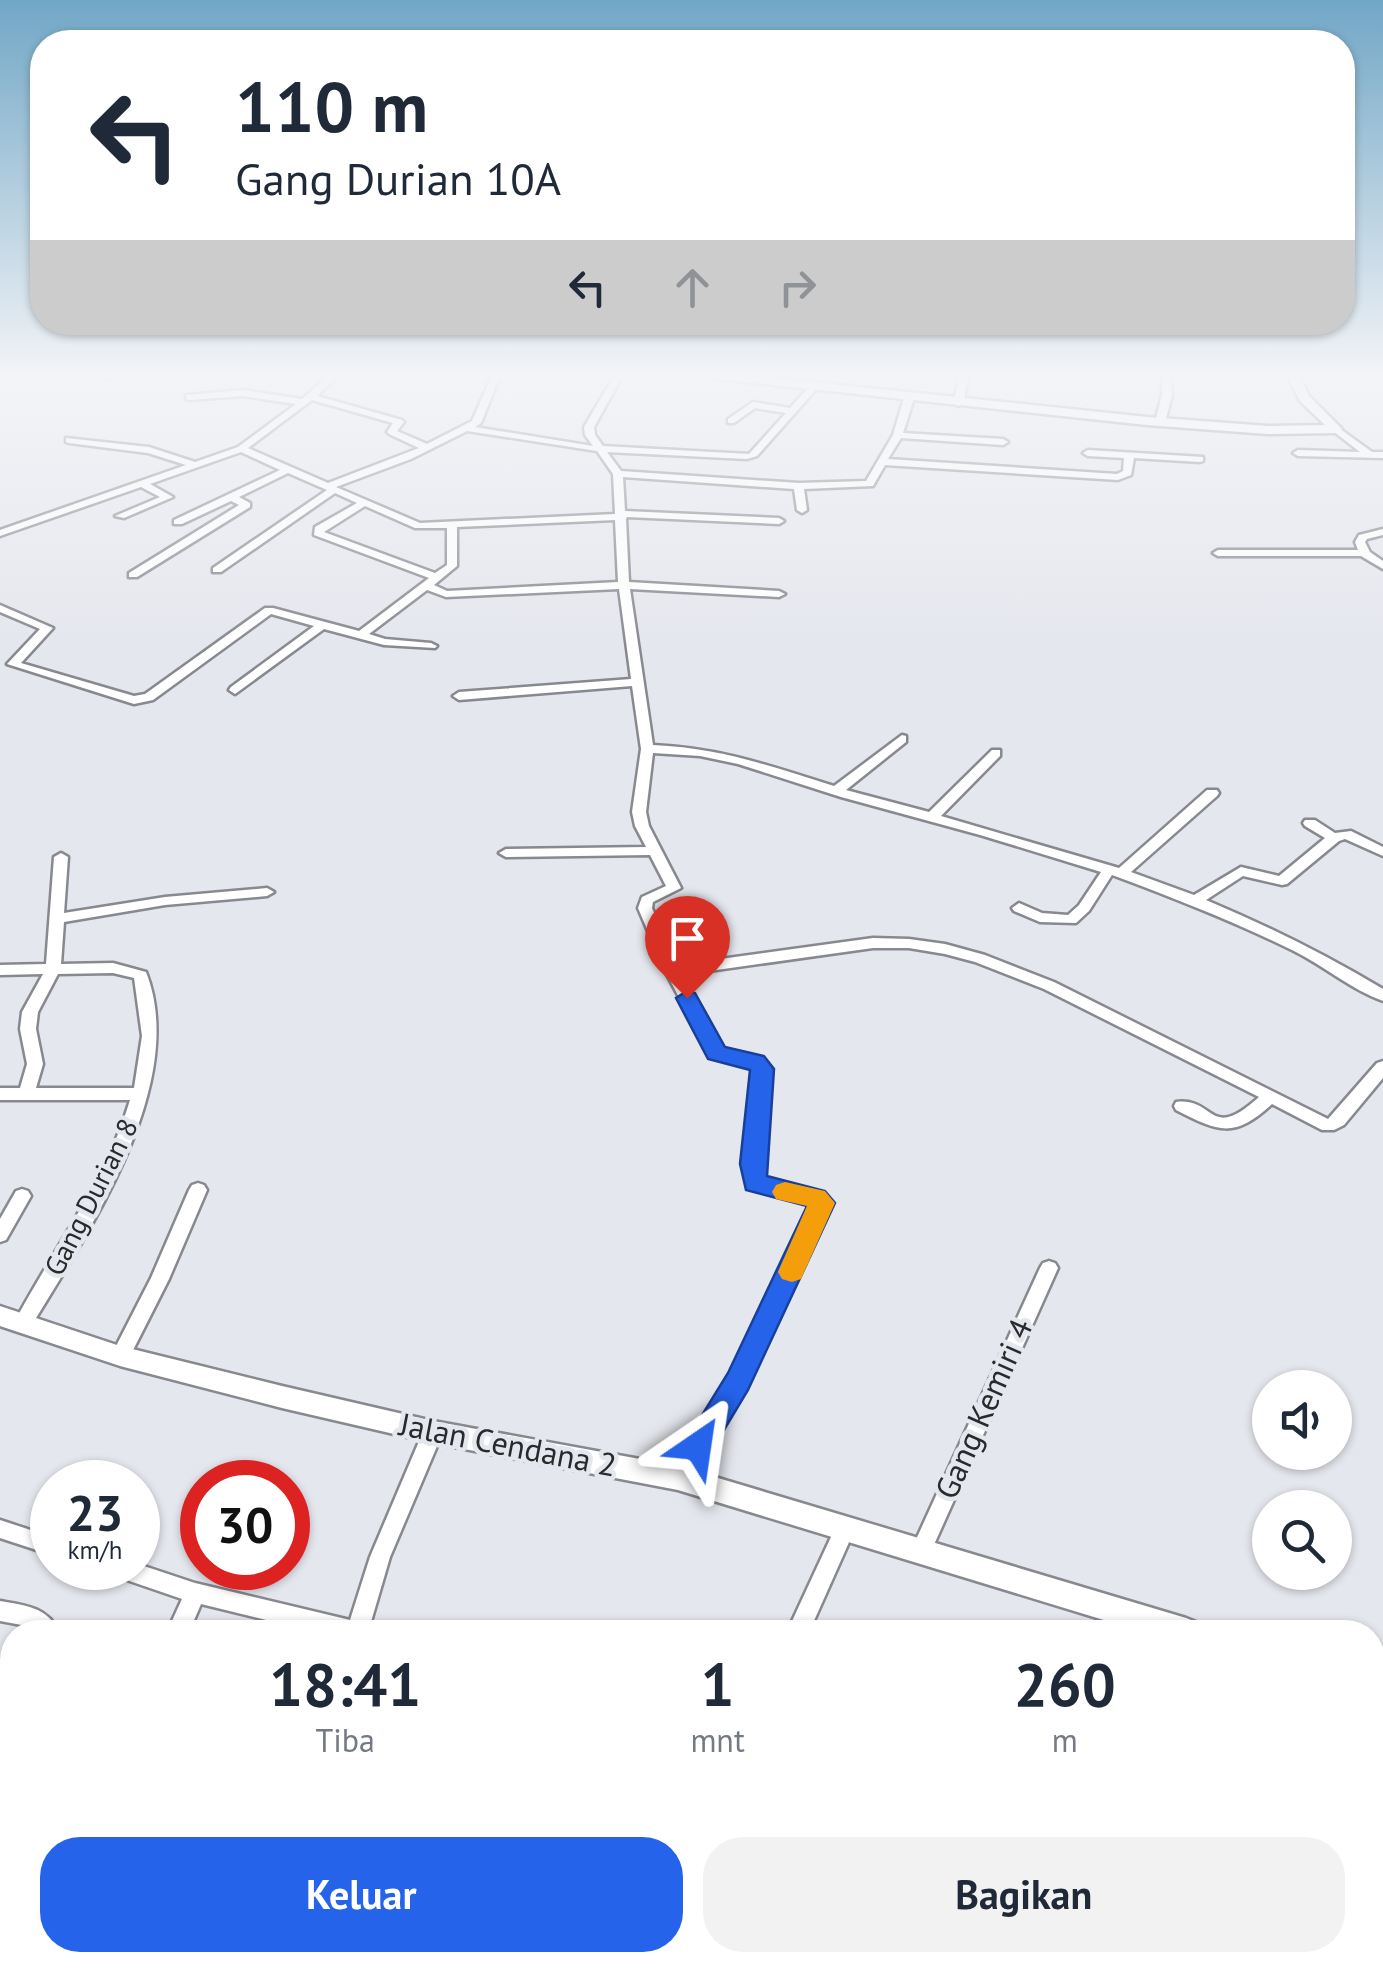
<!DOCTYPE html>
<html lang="id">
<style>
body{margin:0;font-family:"PT Sans",sans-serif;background:#f2f2f3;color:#1f2937;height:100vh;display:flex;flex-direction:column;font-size:38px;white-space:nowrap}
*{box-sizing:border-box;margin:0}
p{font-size:32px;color:#747a83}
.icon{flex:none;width:55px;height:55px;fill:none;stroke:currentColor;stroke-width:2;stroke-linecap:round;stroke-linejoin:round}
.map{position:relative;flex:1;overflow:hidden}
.sheet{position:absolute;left:0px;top:1620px;width:1385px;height:352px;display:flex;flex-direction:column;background:#fff;border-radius:40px 40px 0 0;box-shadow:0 2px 8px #0004}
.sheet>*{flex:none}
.banner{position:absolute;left:30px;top:30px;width:1325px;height:305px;border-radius:40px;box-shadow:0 2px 8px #0004;background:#fff;color:#1f2937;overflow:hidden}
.controls{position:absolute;left:1252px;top:1370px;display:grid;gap:20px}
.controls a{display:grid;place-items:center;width:100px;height:100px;border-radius:50%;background:#fff;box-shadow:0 2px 8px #0004;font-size:50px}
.speed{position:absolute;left:30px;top:1460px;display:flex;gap:20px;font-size:50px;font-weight:700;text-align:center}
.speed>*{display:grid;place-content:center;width:130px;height:130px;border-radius:50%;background:#fff;box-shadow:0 2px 8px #0004;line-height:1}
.speed small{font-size:25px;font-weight:400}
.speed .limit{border:15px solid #d22;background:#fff;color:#111}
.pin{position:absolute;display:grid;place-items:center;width:85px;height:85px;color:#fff;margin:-102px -42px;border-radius:50% 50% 50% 0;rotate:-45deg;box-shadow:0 0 10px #0007}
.pin .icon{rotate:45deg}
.me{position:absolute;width:110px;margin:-55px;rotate:32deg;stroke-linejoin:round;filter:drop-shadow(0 0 8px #0008)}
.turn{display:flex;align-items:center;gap:35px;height:210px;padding:0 40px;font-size:45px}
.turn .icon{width:130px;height:130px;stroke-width:2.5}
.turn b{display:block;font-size:70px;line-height:85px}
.lanes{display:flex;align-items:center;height:95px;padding:0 40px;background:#0003;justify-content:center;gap:50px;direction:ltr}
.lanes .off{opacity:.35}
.eta{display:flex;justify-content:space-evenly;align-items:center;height:170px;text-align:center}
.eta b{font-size:60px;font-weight:600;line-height:70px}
.primary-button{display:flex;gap:20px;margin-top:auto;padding:20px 40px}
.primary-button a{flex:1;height:115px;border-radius:40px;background:#2563eb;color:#fff;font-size:40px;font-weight:600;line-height:115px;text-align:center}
.primary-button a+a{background:#f2f2f3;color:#1f2937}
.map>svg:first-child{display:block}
</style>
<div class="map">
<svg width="1383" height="1971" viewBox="0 0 1383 1971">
<rect width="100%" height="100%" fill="#e5e7ee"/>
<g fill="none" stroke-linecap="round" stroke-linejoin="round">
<g stroke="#87898f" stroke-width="5">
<g id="minor">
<path d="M85,373H103L113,376L109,379Z"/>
<path d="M268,373H283L279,376Z"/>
<path d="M332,373H341L317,396L402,420L404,422L397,431L427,444L472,421L493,373H501L481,423L475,427L593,446L585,435L584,427L616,373H624L594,427L595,435L603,446L749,454L786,413L755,408L734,423H728V419L753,402L790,408L812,384L819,386L757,456L747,459L607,452L621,471L799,483L866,481L893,435L904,398L909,395L914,398L903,433L1003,439L1008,442L1003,445L901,438L888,459L1117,474L1123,471L1124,458L1088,456L1083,453L1088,450L1203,457V461L1200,462L1134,458L1131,475L1118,480L885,465L873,486L804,489L807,510L802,513L797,510L794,489L623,477L625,511L779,518L784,521L779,524L627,517L626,519L629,582L779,591L785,594L779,597L630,589L653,745C721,748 770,766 834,786L902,735L906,736V742L846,790L929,812L992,750H1000V756L941,816L1119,868L1207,790H1217L1219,793L1217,796L1131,872L1194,895L1241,867L1279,876L1325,838L1305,826L1303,823L1305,820H1315L1335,833L1351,831L1383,847V856L1345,839L1339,841L1287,884L1282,885L1243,876L1206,900C1268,926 1326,955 1383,989V1001C1352,990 1324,966 1294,951C1235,922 1174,898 1112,875L1089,911L1076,923L1040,922L1014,911L1012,908L1019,903L1042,913L1068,915L1079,905L1101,872L980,835L841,797L738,764L700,756L653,753L646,812L649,826L681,888L653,902L652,908L677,965L873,938L909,939L945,944L985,955L1054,982L1328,1119L1377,1063L1383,1061V1078L1344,1125L1334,1130H1322L1272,1104C1234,1139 1219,1132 1176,1110L1174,1106L1176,1102C1216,1097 1208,1143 1259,1097L1044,989L975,962L945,954L909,948H873L681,975L723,1049L762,1058L770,1069L761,1164L763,1179L822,1193L831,1203L745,1387L685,1484L678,1487L671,1484L668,1478L671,1472L731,1376L813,1205L749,1188C739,1159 751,1102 754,1070L751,1066L711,1057L665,971L638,908L642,897L666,886L650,855L506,857L499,853L506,849L646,847L635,826L632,812L641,749L632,686L459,700L453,696L459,692L631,679L619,589L446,597L427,590L369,634L385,639L431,643L437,646L435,648L384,645L324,629L235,694L229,690L231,687L314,626L271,614L153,700L134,704L7,664L40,629L0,612V605L53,628L21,663L134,696L145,694L265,608H273L359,631L429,578L314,535L315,527L357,503L335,493L221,572H213V568L327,490L288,473L239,497L250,503V507L137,577H129V573L239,505L231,501L182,524H174V520L280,470L241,452L150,484L173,497L124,518L115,516L160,497L141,487L0,536V530L186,465L148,453L69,443L66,442V438L149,447L195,462L238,447L296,404L243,396L189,400L186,399V395L243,390L302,399ZM312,400L393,423L387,432L389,434L419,448L328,483L248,448ZM467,431L597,451L613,474L615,514L420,523L336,487L411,459ZM365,506L415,528H447V565L435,573L324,532ZM615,520L618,582L447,591L434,585L457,566V527Z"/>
<path d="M961,373H969L963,403L958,406L953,403Z"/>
<path d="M1162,373H1170L1172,395L1165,422L1160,425L1155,422L1162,395Z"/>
<path d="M1336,426L1372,452H1383V458L1298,456L1293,453L1298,450L1360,452L1333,431L1331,429Z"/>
<path d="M1383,529V535L1367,539L1365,542L1370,552L1383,561V569L1361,556H1218L1213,553L1218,550H1358L1355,542L1359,535Z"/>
<path d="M61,853L68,857L64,913L165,897L267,888L274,892L267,896L165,905L64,922L61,964L113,963L146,972C190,1084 86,1235 30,1328L23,1331L16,1328L14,1323C53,1249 106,1181 130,1100H0V1088H20L27,1064L20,1029L22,1012L43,974L0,975V965L46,964L54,857ZM113,973L134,978L142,1036L134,1088H36L43,1064L36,1029L38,1012L58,974Z"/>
<path d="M198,1183L204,1185L207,1190L169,1279L127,1362L120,1364L113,1362L111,1356L151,1278L189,1190L192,1185Z"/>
<path d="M22,1189L28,1191L31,1196L6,1240L0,1242V1219L16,1191Z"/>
<path d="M1049,1261L1055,1263L1058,1268L928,1558L921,1561L914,1558L911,1551L914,1544L1040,1268L1043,1263Z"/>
<path d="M433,1423L440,1426L443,1432L390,1557L368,1632H316L201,1604L189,1632H167L182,1599L112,1575L109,1568H138V1564L195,1583L350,1620L370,1557L423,1432L426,1426Z"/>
<path d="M0,1520L52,1537V1555L0,1538Z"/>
<path d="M844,1522L851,1524L854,1531L809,1632H787L837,1524Z"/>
<path d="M0,1601C24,1605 48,1607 59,1632H34L27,1626L0,1621Z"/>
<path d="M12,1688V1710L0,1712V1690Z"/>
<path d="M0,1794L12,1798V1820L0,1818Z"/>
<path d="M261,1960H285L283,1971H257Z"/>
<path d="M651,1960H676L671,1971H653Z"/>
<path d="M1165,1960H1189L1187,1971H1161Z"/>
</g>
</g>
<g stroke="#87898f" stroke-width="5">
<g id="tertiary">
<path d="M693,373H727L1147,417L1268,426L1325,425L1300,401L1286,373H1298L1309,396L1342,429L1336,433L1268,434L1147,425L699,377Z"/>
<path d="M0,1306L120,1346L282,1386L433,1421L678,1466L1186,1618L1196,1622L1200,1632H1143L678,1490L433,1443L282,1408L120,1366L0,1326Z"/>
<path d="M1372,1679L1383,1682V1712L1372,1709Z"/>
</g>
</g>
<use href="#minor" fill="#fff" fill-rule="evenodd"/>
<use href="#tertiary" fill="#fff" fill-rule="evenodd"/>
</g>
<linearGradient id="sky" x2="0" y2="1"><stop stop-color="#71a7c6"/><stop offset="0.58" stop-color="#f3f4f7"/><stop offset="1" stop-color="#f3f4f7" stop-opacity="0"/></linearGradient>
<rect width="1383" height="648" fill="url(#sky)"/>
<path fill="#2563eb" stroke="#184099" stroke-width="2.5" d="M687,991L695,993L725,1047L764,1056L774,1069L767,1176L825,1191L835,1203L748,1390L709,1455L698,1459L688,1455L683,1446L728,1373L807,1206L746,1190L740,1164L750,1070L708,1059L676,998Z"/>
<path fill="#f59e0b" d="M785,1182L825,1191L835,1203L801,1279L792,1282L782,1279L778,1272L807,1206L776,1199L772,1192L776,1185Z"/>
<g text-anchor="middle" stroke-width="9" stroke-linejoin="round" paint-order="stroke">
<g font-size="28" fill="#292a2c" stroke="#e5e7ee">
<text transform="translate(91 1197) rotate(-63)" y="10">Gang Durian 8</text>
</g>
<g font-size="32" fill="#292a2c" stroke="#e5e7ee">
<text transform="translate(984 1409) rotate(-66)" y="11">Gang Kemiri 4</text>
<text transform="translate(508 1445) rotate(11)" y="11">Jalan Cendana 2</text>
</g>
</g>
</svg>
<div class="controls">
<a><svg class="icon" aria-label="sound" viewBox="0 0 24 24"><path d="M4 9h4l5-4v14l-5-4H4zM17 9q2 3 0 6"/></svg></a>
<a><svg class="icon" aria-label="search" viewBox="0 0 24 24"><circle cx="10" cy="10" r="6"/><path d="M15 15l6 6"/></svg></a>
</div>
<div class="speed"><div>23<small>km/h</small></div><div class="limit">30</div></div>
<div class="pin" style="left:687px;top:998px;background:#d93025"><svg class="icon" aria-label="arrive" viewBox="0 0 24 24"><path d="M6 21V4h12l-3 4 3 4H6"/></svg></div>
<svg class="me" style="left:698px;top:1446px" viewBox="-20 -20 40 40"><path d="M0-17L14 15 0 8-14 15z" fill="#2563eb" stroke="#fff" stroke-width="4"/></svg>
<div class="banner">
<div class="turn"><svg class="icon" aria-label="left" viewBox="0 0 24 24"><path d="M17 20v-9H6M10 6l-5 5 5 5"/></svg><div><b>110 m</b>Gang Durian 10A</div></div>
<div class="lanes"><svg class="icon" aria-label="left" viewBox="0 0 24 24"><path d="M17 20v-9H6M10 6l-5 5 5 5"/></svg><svg class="icon off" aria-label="ahead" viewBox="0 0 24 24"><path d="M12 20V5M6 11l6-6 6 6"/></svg><svg class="icon off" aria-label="right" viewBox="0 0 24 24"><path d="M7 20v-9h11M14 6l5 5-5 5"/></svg></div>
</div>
<section class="sheet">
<div class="eta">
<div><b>18:41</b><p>Tiba</p></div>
<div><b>1</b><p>mnt</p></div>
<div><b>260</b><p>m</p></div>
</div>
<div class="primary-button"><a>Keluar</a><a>Bagikan</a></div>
</section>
</div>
